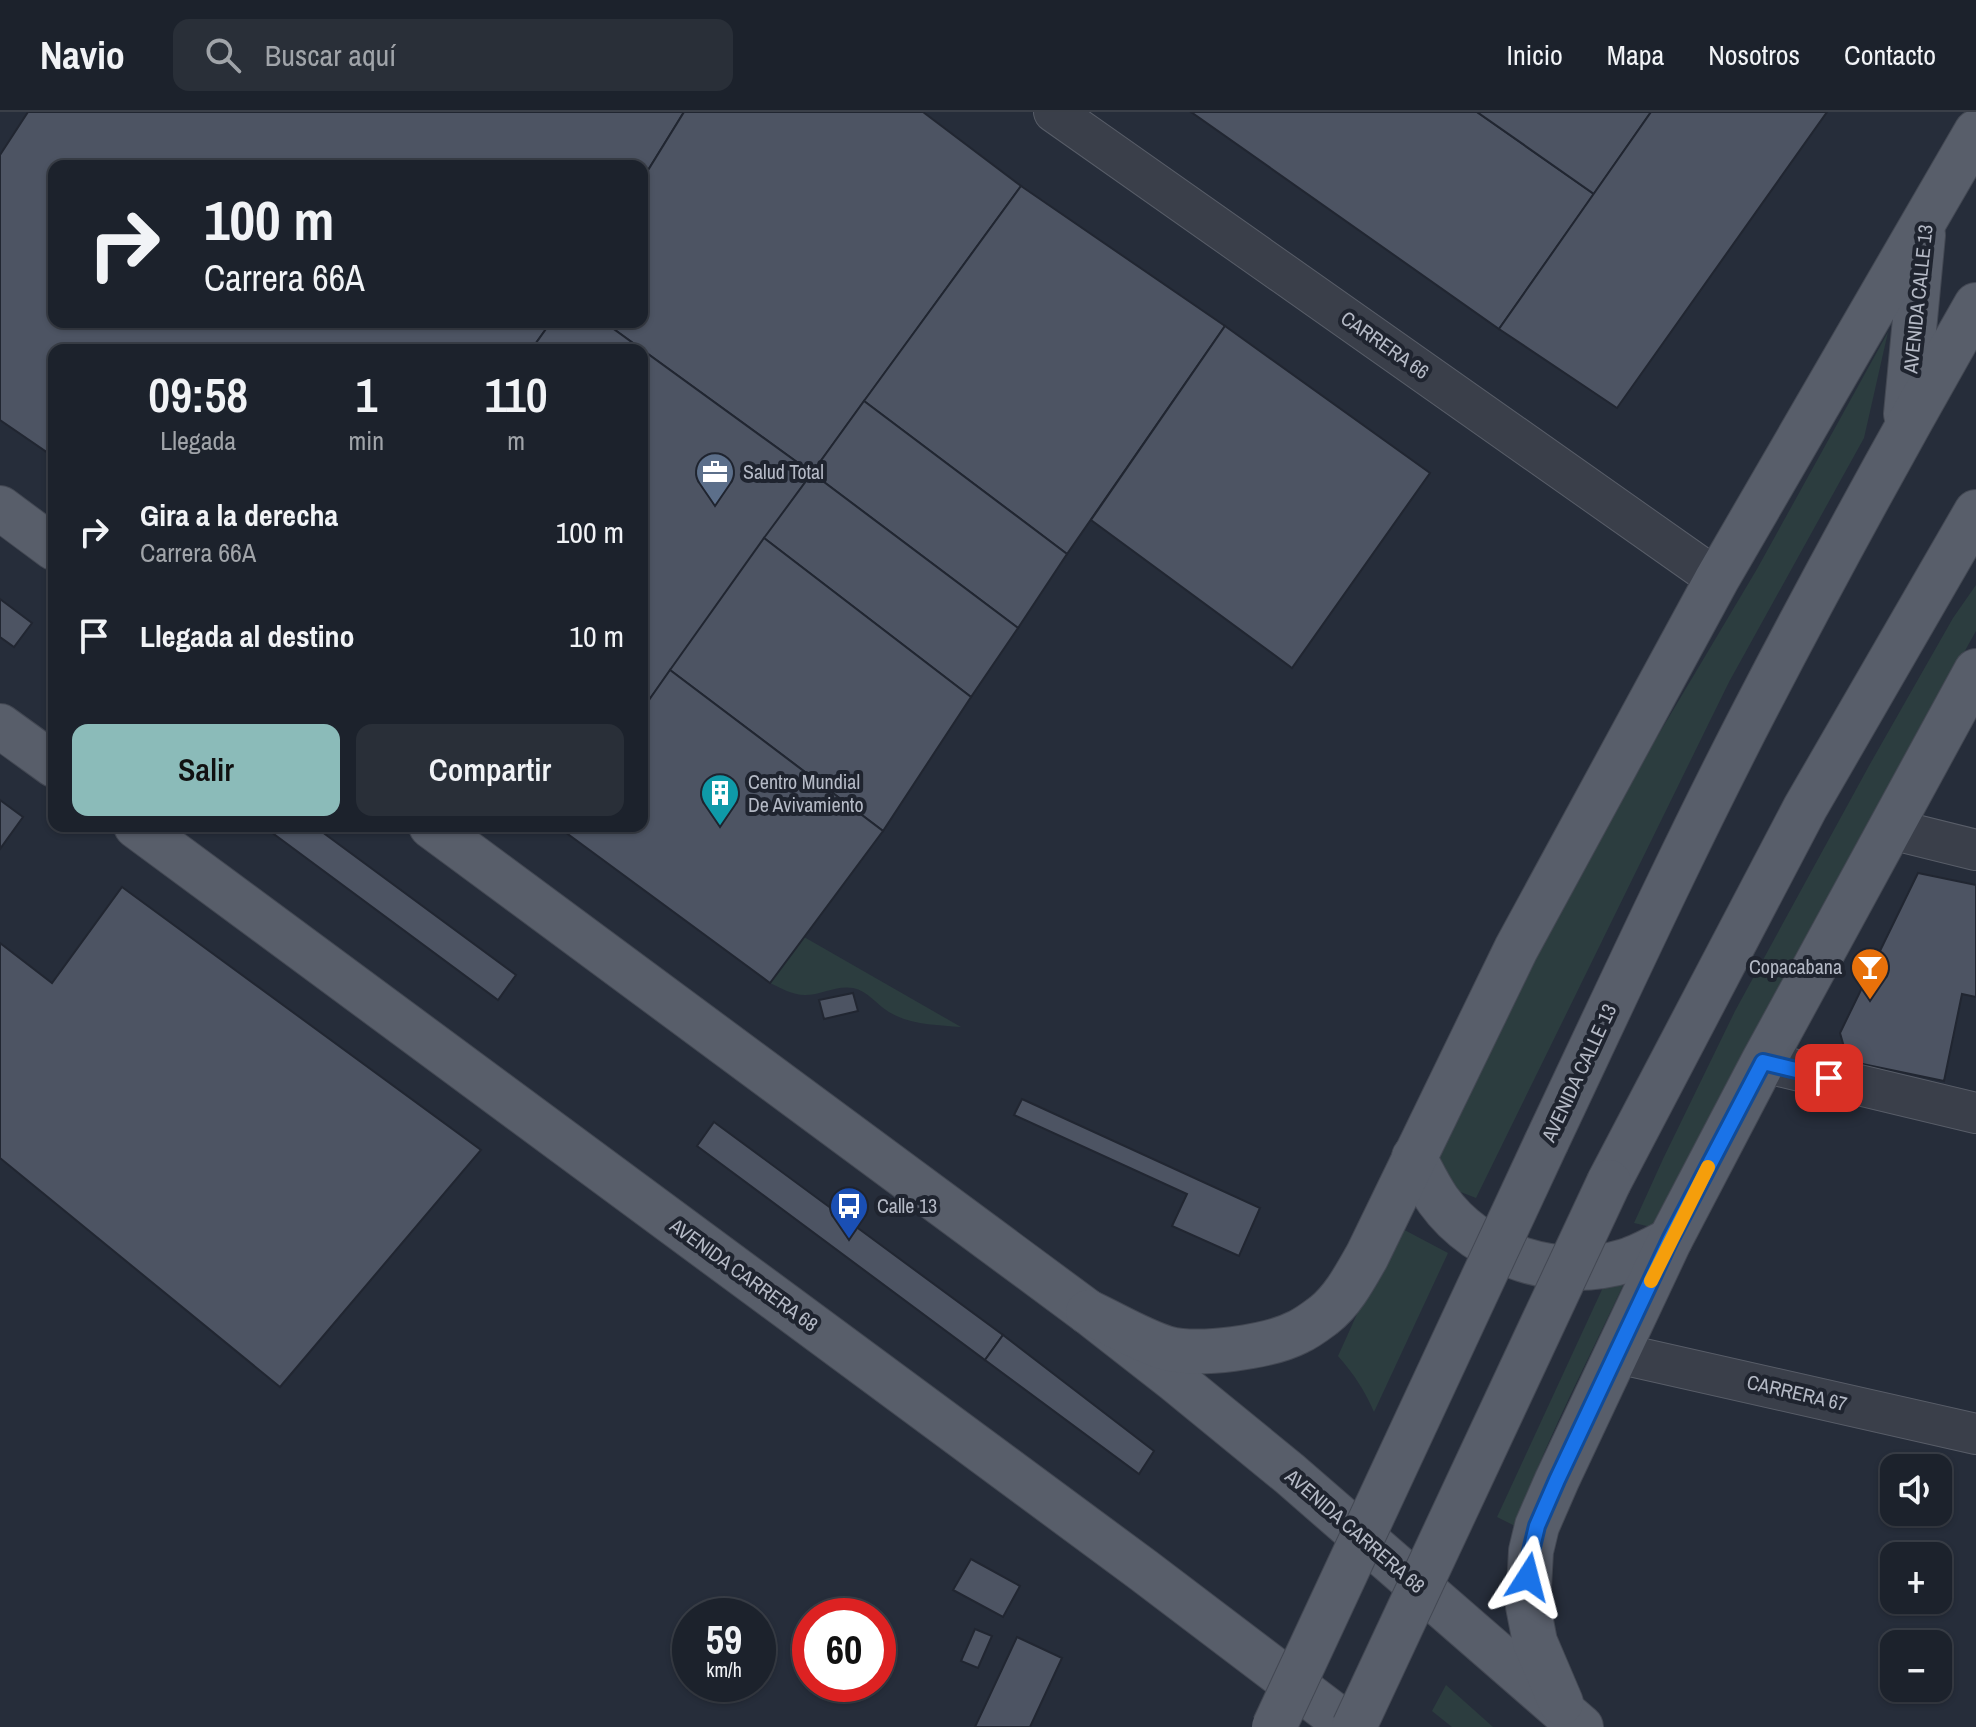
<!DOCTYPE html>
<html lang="es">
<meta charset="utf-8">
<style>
body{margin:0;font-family:"Archivo Narrow",sans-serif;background:#292f38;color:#f1f3f6;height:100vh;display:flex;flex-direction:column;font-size:30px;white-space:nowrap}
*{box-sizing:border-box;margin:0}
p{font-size:26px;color:#a0a4a9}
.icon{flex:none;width:44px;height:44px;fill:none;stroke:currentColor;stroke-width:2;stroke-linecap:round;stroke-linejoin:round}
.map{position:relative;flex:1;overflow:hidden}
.drawer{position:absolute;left:48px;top:232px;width:600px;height:488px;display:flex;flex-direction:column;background:#1c222c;border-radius:16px;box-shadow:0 2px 6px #0004,0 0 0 2px #3a3f48}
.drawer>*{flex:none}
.top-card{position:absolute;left:48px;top:48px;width:600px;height:168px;border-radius:16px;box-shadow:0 2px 6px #0004,0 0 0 2px #3a3f48;background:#1c222c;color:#f1f3f6;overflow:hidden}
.buttons{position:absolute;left:1880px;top:1342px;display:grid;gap:16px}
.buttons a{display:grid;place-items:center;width:72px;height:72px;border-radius:16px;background:#1c222c;box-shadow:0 2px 6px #0004,0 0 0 2px #3a3f48;font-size:40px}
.speed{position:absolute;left:672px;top:1486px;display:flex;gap:16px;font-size:40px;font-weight:700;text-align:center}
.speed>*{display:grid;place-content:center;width:104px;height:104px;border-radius:50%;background:#1c222c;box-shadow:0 2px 6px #0004,0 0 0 2px #3a3f48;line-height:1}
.speed small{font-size:20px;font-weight:400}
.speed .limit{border:12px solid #d22;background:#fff;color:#111}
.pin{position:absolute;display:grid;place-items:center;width:68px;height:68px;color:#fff;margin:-34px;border-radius:16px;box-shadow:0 4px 12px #0006}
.me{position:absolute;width:88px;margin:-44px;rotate:9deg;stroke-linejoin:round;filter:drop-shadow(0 0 6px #0008)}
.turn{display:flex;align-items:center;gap:28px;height:168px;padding:0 24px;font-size:36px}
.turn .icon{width:104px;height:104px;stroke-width:2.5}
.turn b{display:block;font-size:56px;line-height:68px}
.eta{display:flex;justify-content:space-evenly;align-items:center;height:136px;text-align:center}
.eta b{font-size:48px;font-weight:600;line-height:56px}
.primary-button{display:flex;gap:16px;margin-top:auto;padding:16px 24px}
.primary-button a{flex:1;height:92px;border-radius:16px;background:#8bbbb9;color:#111;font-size:32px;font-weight:600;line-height:92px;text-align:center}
.primary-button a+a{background:#292f38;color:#f1f3f6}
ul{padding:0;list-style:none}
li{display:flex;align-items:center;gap:24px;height:104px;padding:0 24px}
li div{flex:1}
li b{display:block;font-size:30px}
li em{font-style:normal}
header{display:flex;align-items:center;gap:48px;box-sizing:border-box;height:112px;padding:0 40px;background:#1c222c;border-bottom:2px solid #3a3f48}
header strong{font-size:38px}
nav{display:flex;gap:44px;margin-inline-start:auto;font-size:28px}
.search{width:560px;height:72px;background:#292f38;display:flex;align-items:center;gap:20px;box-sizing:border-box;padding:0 28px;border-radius:16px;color:#a0a4a9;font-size:30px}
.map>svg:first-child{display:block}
</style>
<header>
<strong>Navio</strong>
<div class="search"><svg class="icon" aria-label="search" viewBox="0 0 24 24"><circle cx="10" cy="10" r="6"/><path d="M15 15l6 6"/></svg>Buscar aquí</div>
<nav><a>Inicio</a><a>Mapa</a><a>Nosotros</a><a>Contacto</a></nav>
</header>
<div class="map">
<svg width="1976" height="1615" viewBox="0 0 1976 1615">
<rect width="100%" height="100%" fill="#262d3a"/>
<g fill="#2c3d3f">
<path d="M1888,220L1864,326L1729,570L1476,1086L1458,1079L1436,1049L1528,842L1757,457Z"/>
<path d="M1976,473V519L1891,671L1651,1115L1634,1111L1663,1047L1735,899L1870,652L1953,506Z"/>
<path d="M804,825L961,915C937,913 910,913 889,900C877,893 868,879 853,876C836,873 821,883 805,883C792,883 781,876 770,871Z"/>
<path d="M1397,1114L1448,1141L1374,1300C1365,1279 1354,1262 1338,1244Z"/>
<path d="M1626,1167C1588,1249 1545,1329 1515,1414L1497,1405L1605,1171Z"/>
<path d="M1446,1573L1493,1615H1452L1432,1599Z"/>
</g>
<g fill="#4d5463" stroke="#212631" stroke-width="2">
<path d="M28,0H684L642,68V54H54V210H551L531,238H54V345L0,308V43Z"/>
<path d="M684,0H923L1021,74L812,361L604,210H642V68Z"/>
<path d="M1191,0H1477L1594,82L1499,217Z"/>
<path d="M1477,0H1651L1594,82Z"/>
<path d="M1651,0H1827L1617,296L1499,217Z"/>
<path d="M1021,74L1225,214L1067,442L864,289Z"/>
<path d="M551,210H604L812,361L642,598V238H531Z"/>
<path d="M1225,214L1430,361L1292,556L1091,408Z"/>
<path d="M864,289L1067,442L1018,516L812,361Z"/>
<path d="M812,361L1018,516L971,585L764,426Z"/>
<path d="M764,426L971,585L883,719L670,558Z"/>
<path d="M0,487L32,511L14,535L0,525Z"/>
<path d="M670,558L883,719L770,871L561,717L563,714H642V598Z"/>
<path d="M0,688L23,705L0,737Z"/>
<path d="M263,714H314L516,863L498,888Z"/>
<path d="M1918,761L1976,773V885L1962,882L1944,969L1848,949L1840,921Z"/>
<path d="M122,775L481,1038L280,1275L0,1046V831L52,871Z"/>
<path d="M853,881L858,899L824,907L819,888Z"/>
<path d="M1022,987L1260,1096L1239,1144L1172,1114L1187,1082L1014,1003Z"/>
<path d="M714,1010L1003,1223L985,1248L697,1034Z"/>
<path d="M1003,1223L1154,1339L1139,1362L985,1248Z"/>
<path d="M971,1447L1020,1474L1003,1505L953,1478Z"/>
<path d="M975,1517L992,1524L978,1556L961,1549Z"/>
<path d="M1017,1525L1062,1546L1030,1615H975Z"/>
</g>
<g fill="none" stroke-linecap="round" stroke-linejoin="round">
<g stroke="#585d68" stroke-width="42">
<g id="minor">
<path d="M1054,0L1717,467"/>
<path d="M1891,717L1976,738"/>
<path d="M1763,950L1976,1001"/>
<path d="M1617,1241L1976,1322"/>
</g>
</g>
<g stroke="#434853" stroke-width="46">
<g id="major">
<path d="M1906,302L1923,123"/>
<path d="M0,396L54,436"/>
<path d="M0,614L54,653"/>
<path d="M136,714L1143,1458L1350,1615"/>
<path d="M431,714L1088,1200L1175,1268L1290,1362L1581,1615"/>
<path d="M1547,1029C1615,885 1682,739 1755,598C1826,461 1900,326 1976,193"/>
<path d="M1414,1045C1422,1060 1429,1075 1438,1088C1479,1145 1559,1169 1625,1149C1641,1144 1655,1136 1670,1128"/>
<path d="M1609,1070L1805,696L1976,400"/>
<path d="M1088,1200C1112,1211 1142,1229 1166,1236C1198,1245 1269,1235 1298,1220C1307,1216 1316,1209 1324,1203C1343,1188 1355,1165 1367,1144L1516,837L1717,467L1976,20"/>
<path d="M1561,1591L1535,1530L1528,1494L1531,1439L1537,1414L1557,1368L1670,1128L1763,950L1976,559"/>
</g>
</g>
<use href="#minor" stroke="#3a3f4a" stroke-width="40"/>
<use href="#major" stroke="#585e6a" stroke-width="44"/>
<g stroke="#434853" stroke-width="46" stroke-linecap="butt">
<g id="major-bridge">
<path d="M1274,1615L1547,1029"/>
<path d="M1354,1615L1609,1070"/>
</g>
</g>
<use href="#major-bridge" stroke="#585e6a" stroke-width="44"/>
</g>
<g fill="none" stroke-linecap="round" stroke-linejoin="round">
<g stroke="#114b97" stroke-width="20">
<path id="route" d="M1528,1465L1531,1439L1537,1414L1557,1368L1670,1128L1763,950L1829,966"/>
</g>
<use href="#route" stroke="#1a73e8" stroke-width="14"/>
<path stroke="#f59e0b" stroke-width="14" d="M1651,1169L1708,1055"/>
</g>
<defs>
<g id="office-pin" transform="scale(2)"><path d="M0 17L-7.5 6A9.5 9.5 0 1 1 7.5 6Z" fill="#5c6f8a" stroke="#1f242f"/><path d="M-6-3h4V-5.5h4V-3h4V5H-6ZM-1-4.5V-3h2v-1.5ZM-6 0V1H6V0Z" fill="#fff"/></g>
<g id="building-pin" transform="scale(2)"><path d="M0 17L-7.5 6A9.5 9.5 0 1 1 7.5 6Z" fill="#0f9aa8" stroke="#1f242f"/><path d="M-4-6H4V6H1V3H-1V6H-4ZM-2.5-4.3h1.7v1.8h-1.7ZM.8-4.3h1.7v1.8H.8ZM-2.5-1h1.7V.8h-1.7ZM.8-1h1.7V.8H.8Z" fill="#fff"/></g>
<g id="bar-pin" transform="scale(2)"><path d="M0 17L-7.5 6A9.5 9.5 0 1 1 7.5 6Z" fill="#e8710a" stroke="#1f242f"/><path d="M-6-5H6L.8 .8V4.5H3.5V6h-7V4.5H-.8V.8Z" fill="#fff"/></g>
<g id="bus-pin" transform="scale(2)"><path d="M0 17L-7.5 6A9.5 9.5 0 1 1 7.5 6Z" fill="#1a4fb4" stroke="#1f242f"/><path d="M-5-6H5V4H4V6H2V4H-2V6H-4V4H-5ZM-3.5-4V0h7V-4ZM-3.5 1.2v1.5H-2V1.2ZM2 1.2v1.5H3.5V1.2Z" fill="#fff"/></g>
</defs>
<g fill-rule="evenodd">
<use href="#office-pin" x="715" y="360"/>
<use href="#building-pin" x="720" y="681"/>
<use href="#bar-pin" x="1870" y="855"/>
<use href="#bus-pin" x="849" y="1094"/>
</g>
<g text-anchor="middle" stroke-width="8" stroke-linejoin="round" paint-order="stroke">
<g font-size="20" fill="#b5bac6" stroke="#1f242f">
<text transform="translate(1918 187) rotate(-84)" y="7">AVENIDA CALLE 13</text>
<text transform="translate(1385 233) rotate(35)" y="7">CARRERA 66</text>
<text transform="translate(1579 961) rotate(-65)" y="7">AVENIDA CALLE 13</text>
<text transform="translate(744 1163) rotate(36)" y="7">AVENIDA CARRERA 68</text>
<text transform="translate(1797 1281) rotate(13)" y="7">CARRERA 67</text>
<text transform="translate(1355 1419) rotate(41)" y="7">AVENIDA CARRERA 68</text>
</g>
<g font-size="20" fill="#b5bac6" stroke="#1f242f" text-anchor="start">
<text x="743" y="367">Salud Total</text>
<text x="748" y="677">Centro Mundial<tspan x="748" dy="23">De Avivamiento</tspan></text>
<text x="1842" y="862" text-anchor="end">Copacabana</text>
<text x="877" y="1101">Calle 13</text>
</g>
</g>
</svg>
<div class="buttons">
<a><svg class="icon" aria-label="sound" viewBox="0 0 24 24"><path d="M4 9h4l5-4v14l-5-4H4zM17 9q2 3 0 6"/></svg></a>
<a>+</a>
<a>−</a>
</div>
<div class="speed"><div>59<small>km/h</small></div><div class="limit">60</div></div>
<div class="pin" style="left:1829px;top:966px;background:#d93025"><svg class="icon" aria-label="arrive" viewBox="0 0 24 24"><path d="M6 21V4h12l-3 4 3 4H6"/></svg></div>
<svg class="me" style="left:1528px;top:1465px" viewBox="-20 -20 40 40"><path d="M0-17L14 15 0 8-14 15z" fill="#1a73e8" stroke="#fff" stroke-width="4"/></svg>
<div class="top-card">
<div class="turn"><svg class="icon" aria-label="right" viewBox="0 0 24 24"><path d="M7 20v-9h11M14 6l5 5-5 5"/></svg><div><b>100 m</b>Carrera 66A</div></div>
</div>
<section class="drawer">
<div class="eta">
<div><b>09:58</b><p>Llegada</p></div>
<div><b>1</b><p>min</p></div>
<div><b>110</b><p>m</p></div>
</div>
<ul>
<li><svg class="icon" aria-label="right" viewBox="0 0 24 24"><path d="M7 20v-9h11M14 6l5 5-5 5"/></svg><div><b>Gira a la derecha</b><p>Carrera 66A</p></div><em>100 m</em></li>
<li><svg class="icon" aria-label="arrive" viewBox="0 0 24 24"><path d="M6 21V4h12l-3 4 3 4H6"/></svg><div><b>Llegada al destino</b></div><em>10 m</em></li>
</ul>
<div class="primary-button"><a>Salir</a><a>Compartir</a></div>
</section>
</div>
